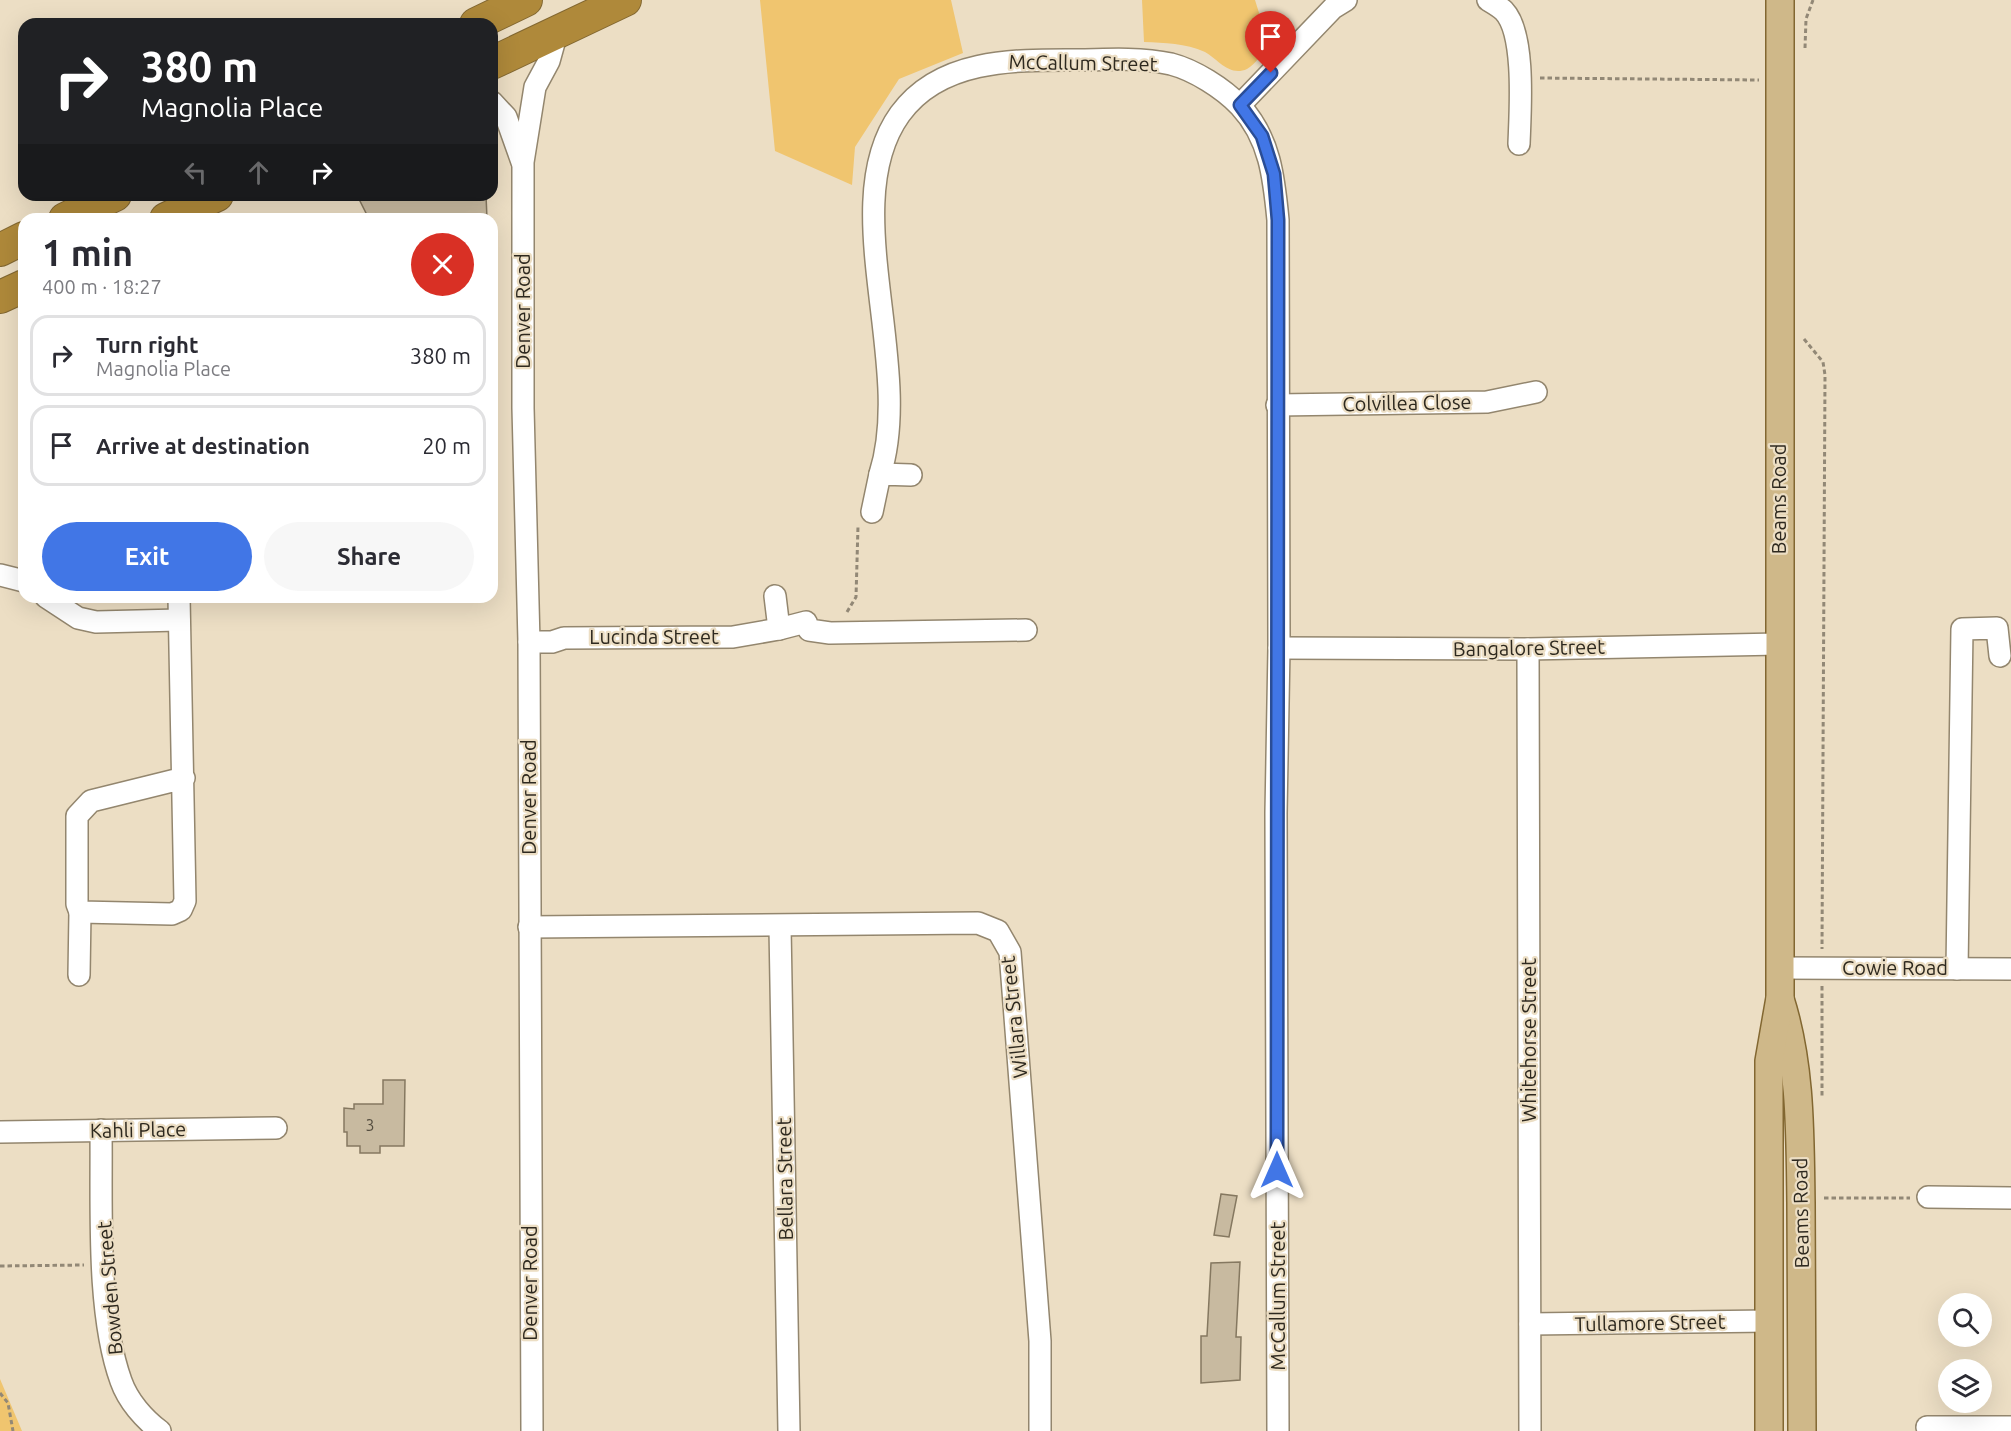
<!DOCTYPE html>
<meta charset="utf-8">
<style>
body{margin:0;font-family:Ubuntu,sans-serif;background:#f7f7f7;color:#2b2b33;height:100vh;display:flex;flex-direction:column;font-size:22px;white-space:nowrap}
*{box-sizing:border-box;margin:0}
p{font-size:20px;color:#7c7c81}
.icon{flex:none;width:33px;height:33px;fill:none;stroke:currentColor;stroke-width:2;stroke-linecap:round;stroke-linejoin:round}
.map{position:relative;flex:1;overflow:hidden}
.drawer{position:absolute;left:18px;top:213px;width:480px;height:390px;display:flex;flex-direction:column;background:#fff;border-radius:18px;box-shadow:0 6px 24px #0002}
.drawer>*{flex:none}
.banner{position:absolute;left:18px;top:18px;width:480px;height:183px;border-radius:18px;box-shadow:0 6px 24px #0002;background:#202124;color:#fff;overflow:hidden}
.controls{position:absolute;left:1938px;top:1293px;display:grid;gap:12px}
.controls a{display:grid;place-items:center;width:54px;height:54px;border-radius:50%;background:#fff;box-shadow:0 6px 24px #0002;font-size:30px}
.pin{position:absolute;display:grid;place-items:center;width:51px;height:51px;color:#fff;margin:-62px -26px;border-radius:50% 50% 50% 0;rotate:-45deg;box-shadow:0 0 6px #0007}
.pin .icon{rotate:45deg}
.me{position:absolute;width:66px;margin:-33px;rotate:0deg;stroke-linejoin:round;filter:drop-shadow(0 0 4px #0008)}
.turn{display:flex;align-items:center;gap:21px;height:126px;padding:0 24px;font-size:27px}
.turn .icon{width:78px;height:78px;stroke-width:2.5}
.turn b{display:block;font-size:42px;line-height:51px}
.lanes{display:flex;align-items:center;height:57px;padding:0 24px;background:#0003;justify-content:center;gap:30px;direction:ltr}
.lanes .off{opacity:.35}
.round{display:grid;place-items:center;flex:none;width:63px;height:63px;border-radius:32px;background:#f7f7f7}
.overview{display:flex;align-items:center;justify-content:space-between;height:102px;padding:0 24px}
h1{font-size:36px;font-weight:600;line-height:45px}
.button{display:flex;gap:12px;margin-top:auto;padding:12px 24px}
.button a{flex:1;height:69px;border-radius:36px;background:#4176e6;color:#fff;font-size:24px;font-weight:600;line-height:69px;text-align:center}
.button a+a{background:#f7f7f7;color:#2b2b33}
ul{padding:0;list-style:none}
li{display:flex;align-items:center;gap:18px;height:81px;margin:0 12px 9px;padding:0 12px;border:3px solid #e1e1e2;border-radius:18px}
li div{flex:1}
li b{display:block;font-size:22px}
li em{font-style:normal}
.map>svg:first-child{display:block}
</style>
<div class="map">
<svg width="2011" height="1431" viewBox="0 0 2011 1431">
<rect width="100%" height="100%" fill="#ecdec4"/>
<g fill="#f0c56f">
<path d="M760,0H951L963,53L899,79L855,147L852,185L775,151Z"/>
<path d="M1142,0H1255L1269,45C1263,52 1255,65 1247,69C1229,77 1218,59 1205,52C1185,43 1165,43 1144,42Z"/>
<path d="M0,1379L22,1431H0Z"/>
</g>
<g fill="#c8baa0" stroke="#857860" stroke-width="1.5">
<path d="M368,195H486L487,219H369L359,199Z"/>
<path d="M383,1080H405L404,1146H380V1153H360V1146H347V1132H344V1108L354,1109V1104H383Z"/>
<path d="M1221,1194L1237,1196L1229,1237L1214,1235Z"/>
<path d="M1240,1262L1236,1337H1241L1240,1380L1201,1383V1336H1207L1211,1263Z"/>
</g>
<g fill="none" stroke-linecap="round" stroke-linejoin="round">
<g stroke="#93866e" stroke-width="24">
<g id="minor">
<path d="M1488,0C1493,3 1500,7 1504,11C1526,34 1520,113 1519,144"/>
<path d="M492,102L506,117L522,162"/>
<path d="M1240,105L1333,8L1346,0"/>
<path d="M1277,405L1487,402L1536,392"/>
<path d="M880,474C915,364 835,204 900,114C942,56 1021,60 1085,60C1113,59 1143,58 1171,64C1194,70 1223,88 1240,106C1270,138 1274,178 1278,220L1279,648L1276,813L1278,1431"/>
<path d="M872,512L880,474L911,475"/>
<path d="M0,575L24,581"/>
<path d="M775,596L779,629L806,622L809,630L830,633L1026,630"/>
<path d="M46,597L78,618L96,622L179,620"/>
<path d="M179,597L185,901L181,910L172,914L80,912L77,904V816L91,801L184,778"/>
<path d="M529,642H552L564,638L733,637L779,629"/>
<path d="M1279,648L1528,649L1779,644"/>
<path d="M1528,649L1530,1431"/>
<path d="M529,927L978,923L998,931L1010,952L1040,1341V1431"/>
<path d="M780,927L789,1431"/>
<path d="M1779,968L2011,969"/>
<path d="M1957,969L1962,629L1997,628L2000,656"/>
<path d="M79,975L80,912"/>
<path d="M101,1130C102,1205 96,1312 121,1381C128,1401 144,1419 160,1431"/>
<path d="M0,1132L276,1128"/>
<path d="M1928,1197L2011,1198"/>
<path d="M1530,1324L1769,1321"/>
<path d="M1927,1427H2011"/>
<path d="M532,1431L529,642L523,408V162L535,87L549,61L557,32"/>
</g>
</g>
<g stroke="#826731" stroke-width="30">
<g id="major">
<path d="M1780,999C1801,1065 1800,1134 1801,1203C1802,1279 1802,1355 1802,1431"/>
<path d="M1769,1431V1061L1780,998V0"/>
</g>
</g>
<g stroke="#826731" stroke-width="34">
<g id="highway">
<path d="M476,24L526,0"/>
<path d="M492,63L625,0"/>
<path d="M65,219L115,195"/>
<path d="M166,219L217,195"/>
<path d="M0,250L24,238"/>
<path d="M0,297L24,286"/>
</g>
</g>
<g stroke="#928876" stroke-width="3" stroke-dasharray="4.5 3" stroke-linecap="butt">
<path d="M1805,48L1806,19L1813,0"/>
<path d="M1540,78L1759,80"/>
<path d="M1804,339L1823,362L1825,375L1822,949"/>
<path d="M847,612L856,597L858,526"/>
<path d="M1822,986V1096"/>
<path d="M1824,1198H1910"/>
<path d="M0,1266L84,1265"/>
<path d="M0,1393L8,1403L13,1431"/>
</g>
<use href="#minor" stroke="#fff" stroke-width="21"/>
<use href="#major" stroke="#cfb889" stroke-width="27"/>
<use href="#highway" stroke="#af893a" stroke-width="32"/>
</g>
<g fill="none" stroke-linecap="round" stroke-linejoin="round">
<g stroke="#2a4d96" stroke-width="15">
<path id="route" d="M1271,73L1240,105L1262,136L1274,174L1278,220L1277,1170"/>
</g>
<use href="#route" stroke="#4176e6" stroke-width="10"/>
</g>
<g text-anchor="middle" stroke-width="4.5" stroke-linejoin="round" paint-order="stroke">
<g font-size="16" fill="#544d3f">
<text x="370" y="1131">3</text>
</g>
<g font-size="20" fill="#2e291f" stroke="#ecdec4">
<text transform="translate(1083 63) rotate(1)" y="7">McCallum Street</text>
<text transform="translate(523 311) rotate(-90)" y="7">Denver Road</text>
<text transform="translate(1407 403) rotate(-1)" y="7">Colvillea Close</text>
<text transform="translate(1779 499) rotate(-90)" y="7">Beams Road</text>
<text x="654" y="644">Lucinda Street</text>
<text transform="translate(1529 648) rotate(-1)" y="7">Bangalore Street</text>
<text transform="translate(529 797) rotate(-90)" y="7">Denver Road</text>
<text x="1895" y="975">Cowie Road</text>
<text transform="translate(1014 1017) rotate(-96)" y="7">Willara Street</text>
<text transform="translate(1529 1040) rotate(-90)" y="7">Whitehorse Street</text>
<text transform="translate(138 1130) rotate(-1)" y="7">Kahli Place</text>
<text transform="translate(785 1179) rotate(-91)" y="7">Bellara Street</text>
<text transform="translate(1801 1213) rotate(-91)" y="7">Beams Road</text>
<text transform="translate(530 1283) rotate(-90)" y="7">Denver Road</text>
<text transform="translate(110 1288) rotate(-95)" y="7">Bowden Street</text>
<text transform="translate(1278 1296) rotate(-90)" y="7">McCallum Street</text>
<text transform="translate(1650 1323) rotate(-1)" y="7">Tullamore Street</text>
</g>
</g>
</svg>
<div class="controls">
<a><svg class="icon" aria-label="search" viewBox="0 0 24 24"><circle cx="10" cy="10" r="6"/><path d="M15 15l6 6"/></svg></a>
<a><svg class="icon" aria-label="layers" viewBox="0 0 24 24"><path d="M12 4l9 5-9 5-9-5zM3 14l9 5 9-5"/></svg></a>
</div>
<div class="pin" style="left:1271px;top:73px;background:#d93025"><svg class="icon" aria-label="arrive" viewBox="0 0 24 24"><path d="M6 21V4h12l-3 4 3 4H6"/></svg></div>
<svg class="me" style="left:1277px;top:1170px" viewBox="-20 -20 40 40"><path d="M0-17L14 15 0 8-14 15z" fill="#4176e6" stroke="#fff" stroke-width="4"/></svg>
<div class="banner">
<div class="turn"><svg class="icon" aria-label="right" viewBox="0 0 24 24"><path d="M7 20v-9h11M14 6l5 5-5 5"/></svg><div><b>380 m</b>Magnolia Place</div></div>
<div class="lanes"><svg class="icon off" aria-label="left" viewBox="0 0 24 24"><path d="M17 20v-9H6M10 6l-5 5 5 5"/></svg><svg class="icon off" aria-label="ahead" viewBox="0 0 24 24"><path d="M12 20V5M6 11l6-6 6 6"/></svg><svg class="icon" aria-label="right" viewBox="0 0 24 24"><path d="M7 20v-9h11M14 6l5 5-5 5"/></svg></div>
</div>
<section class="drawer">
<div class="overview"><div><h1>1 min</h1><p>400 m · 18:27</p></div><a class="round" style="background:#d93025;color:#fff"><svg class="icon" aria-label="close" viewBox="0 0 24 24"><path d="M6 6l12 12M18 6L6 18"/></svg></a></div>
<ul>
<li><svg class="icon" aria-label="right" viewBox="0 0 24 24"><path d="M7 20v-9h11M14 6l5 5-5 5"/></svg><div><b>Turn right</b><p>Magnolia Place</p></div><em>380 m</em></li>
<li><svg class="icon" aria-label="arrive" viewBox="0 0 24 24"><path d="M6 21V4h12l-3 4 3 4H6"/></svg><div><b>Arrive at destination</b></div><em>20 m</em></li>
</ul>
<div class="button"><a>Exit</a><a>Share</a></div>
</section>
</div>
